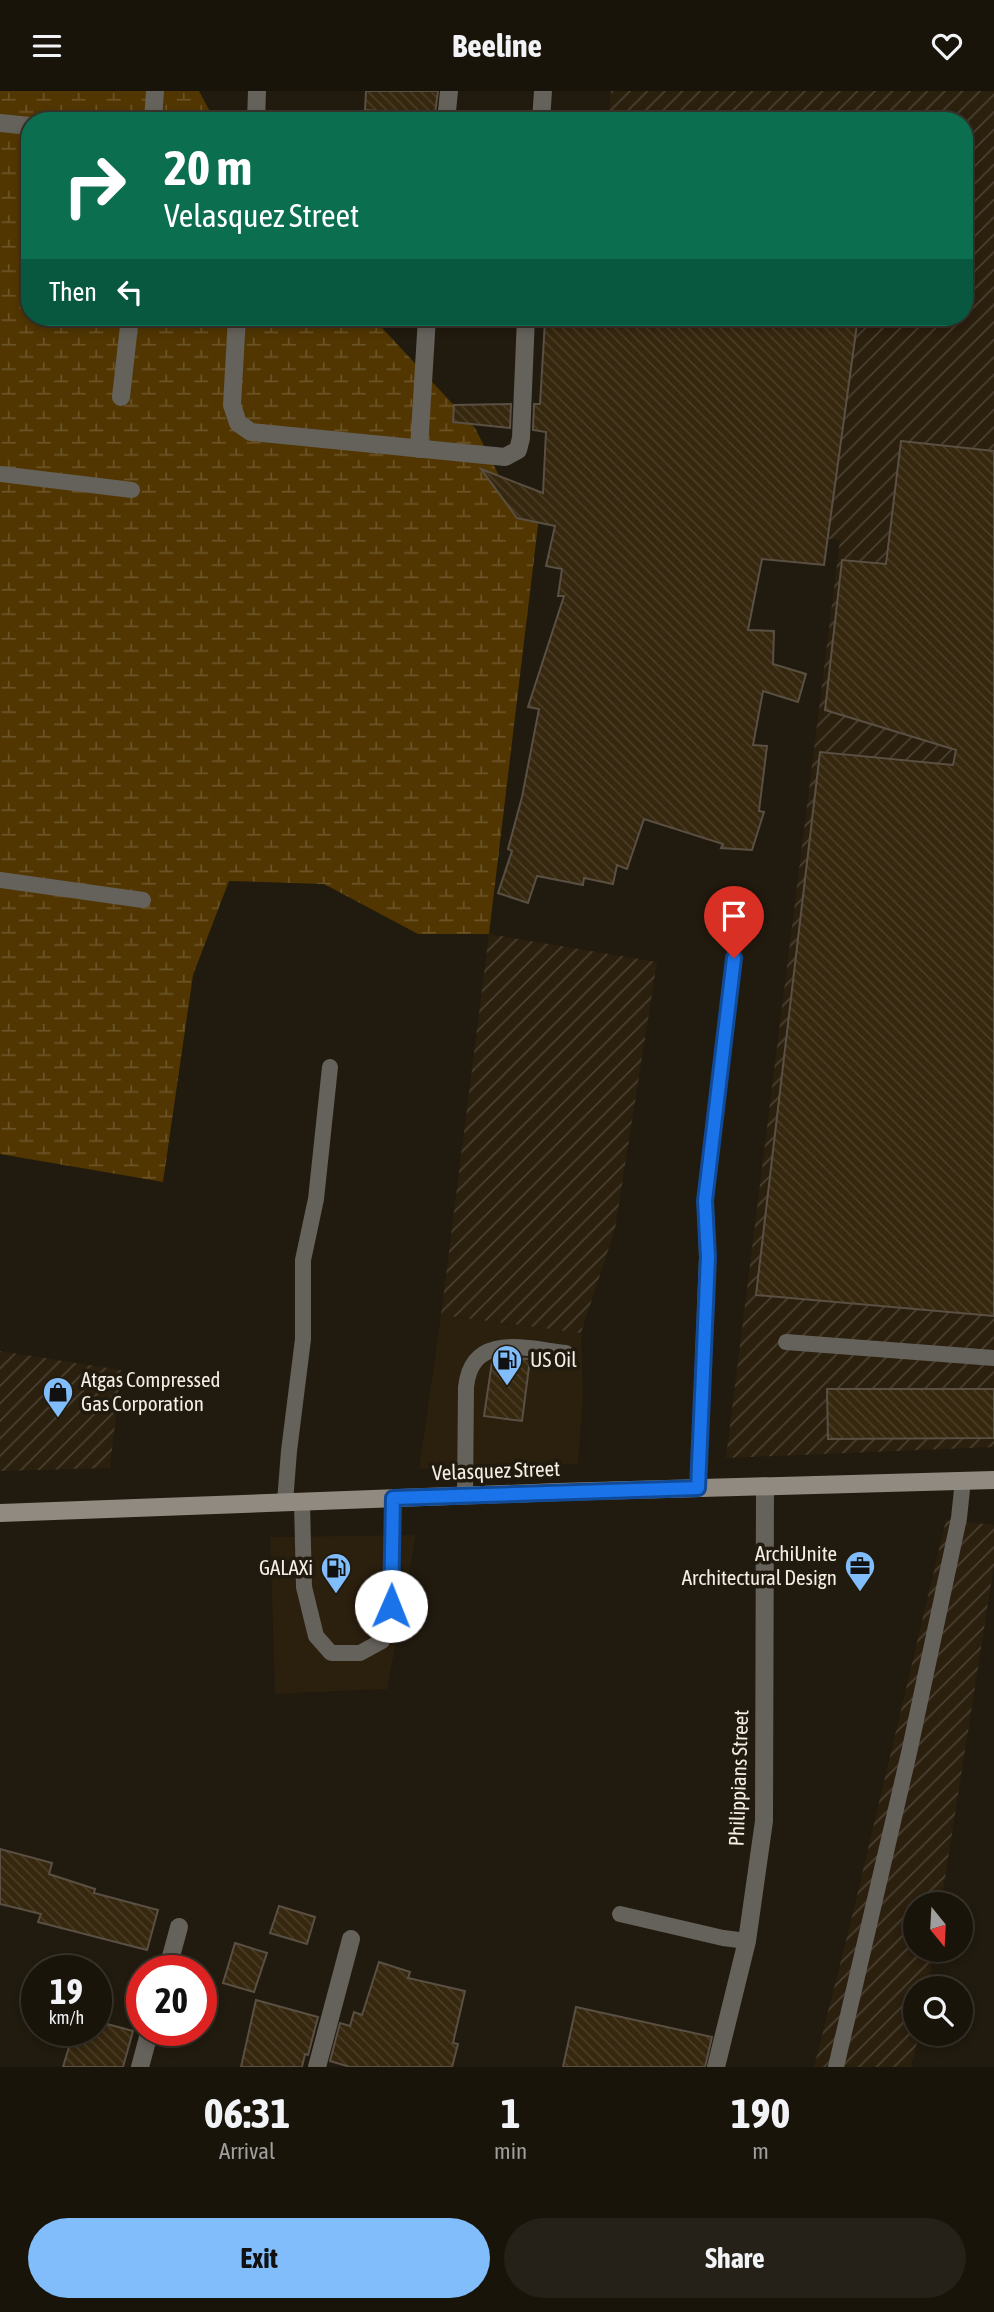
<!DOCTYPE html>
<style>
body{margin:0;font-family:"Asap Condensed",sans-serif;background:#262118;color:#f1f3f6;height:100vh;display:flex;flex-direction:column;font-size:26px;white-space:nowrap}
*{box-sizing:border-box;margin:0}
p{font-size:23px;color:#9f9e9c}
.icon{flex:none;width:38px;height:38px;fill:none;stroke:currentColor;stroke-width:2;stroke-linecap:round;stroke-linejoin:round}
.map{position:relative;height:1976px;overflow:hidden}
.sheet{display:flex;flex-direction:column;background:#19140a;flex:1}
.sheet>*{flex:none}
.guide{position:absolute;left:21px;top:21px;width:952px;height:214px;border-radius:28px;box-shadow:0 4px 10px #0003,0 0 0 2px #37332b;background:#0b6e4f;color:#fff;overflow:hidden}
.needle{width:46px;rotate:162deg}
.buttons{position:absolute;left:903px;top:1801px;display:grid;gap:14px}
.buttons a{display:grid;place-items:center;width:70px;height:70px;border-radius:50%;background:#19140a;box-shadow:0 4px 10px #0003,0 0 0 2px #37332b;font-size:35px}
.speed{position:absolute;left:21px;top:1864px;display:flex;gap:14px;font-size:35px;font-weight:700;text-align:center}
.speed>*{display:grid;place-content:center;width:91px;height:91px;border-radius:50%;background:#19140a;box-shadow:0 4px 10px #0003,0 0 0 2px #37332b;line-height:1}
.speed small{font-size:18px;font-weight:400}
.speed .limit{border:10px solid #d22;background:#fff;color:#111}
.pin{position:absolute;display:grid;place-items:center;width:60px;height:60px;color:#fff;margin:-72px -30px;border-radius:50% 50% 50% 0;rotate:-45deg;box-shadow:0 0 7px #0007}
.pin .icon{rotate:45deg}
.me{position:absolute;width:77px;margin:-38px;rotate:1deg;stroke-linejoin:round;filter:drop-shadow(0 0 5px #0008)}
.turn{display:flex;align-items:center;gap:24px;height:147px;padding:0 28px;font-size:32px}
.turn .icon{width:91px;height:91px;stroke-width:2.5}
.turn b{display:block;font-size:49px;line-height:60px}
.then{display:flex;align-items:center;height:66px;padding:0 28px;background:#0003;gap:14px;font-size:26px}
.eta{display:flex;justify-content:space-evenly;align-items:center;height:119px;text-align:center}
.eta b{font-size:42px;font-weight:700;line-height:49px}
.button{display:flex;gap:14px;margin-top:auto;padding:14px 28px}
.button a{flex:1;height:80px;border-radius:42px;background:#81bdfa;color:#111;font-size:28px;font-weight:700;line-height:80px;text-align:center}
.button a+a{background:#262118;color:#f1f3f6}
header{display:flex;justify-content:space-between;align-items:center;height:91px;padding:0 28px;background:#19140a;font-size:32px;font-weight:700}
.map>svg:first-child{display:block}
</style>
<header><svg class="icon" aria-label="menu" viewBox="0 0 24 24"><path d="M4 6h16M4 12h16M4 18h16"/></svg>Beeline<svg class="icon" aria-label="heart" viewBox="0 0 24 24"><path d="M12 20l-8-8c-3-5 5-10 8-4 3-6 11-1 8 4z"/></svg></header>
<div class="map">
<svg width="994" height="1976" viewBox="0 0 994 1976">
<defs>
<pattern id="industrial-furrows" width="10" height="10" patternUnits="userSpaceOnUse" patternTransform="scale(1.75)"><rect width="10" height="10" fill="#2b1f0e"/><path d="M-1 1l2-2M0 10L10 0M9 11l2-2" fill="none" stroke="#4a4031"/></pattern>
<pattern id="wetland-marsh" width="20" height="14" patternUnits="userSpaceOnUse" patternTransform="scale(1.75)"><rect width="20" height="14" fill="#513602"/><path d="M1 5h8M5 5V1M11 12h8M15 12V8" fill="none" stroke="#6b5327"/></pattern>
<pattern id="building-back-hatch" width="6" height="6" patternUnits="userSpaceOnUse" patternTransform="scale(1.75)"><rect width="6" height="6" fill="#36270f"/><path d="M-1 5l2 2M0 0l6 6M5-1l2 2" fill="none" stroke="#4a3c26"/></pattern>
</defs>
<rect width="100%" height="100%" fill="#211a0e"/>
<g fill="#2b1f0e">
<path d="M441,1224L581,1242L583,1304L578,1373L419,1378Z"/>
<path d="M416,1444L387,1598L275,1603L270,1446Z"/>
</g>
<g fill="url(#industrial-furrows)">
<path d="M611,0H994V1356L726,1367L840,449L570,424L589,226H964V30H608Z"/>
<path d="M489,843L657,871L615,1138L581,1242L441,1224Z"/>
<path d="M0,1260L121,1279L110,1377L0,1380Z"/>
<path d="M946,1429L994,1434V1474L941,1813H915V1858L934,1859L928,1897H915V1942L919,1943L911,1976H814L850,1834Z"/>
</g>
<path fill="url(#wetland-marsh)" d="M0,0H199L215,30H30V226H372L475,337L518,422L539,426L489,843H418L324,793L229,790L193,884L163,1091L0,1063Z"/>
<g fill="url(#building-back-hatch)" stroke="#595043" stroke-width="2">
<path d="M366,0H438L434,30H403L404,22L365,19Z"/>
<path d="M600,226H858L824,474L762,468L748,539L774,540L773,573L806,583L798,611L763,600L753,654L767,655L759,720L764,721L752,759L721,757L723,753L644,728L627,778L617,774L613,793L584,787L583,794L537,785L528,812L498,802L512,760L508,758L522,706L539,618L528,616L564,505H558L562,478L546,475L555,435L517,427L481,378L543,402L546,341L533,339L534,313H540L545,230L600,231Z"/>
<path d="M511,313L510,337L453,331L454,314Z"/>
<path d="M901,350L994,360V1225L756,1204L820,661L953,674L956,659L825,619L842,469L886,473Z"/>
<path d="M505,1267L530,1268L522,1330L484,1325L492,1271Z"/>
<path d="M827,1298H994V1347L828,1348Z"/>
<path d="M0,1758L52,1772L49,1783L95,1798L94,1802L158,1819L147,1859L38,1831L41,1823L0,1813Z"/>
<path d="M279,1815L315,1826L307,1853L270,1842Z"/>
<path d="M235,1852L267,1862L254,1901L223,1892Z"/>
<path d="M379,1871L410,1881L408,1887L465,1900L453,1952L458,1953L452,1976H350L330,1970L340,1932L350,1935L354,1921L362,1924Z"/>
<path d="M256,1909L318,1926L308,1964L305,1963L302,1976H241Z"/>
<path d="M576,1916L712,1946L705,1976H563Z"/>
<path d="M96,1930L133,1940L123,1976H63L74,1939H96Z"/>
</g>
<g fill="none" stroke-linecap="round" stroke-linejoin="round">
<g stroke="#65615b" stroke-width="16">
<path d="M0,383L132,399"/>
<path d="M0,789L143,809"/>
<path d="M786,1251L994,1267"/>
<path d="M698,1397L707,1166L705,1110L734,867"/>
<path d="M465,1404L466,1296C472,1240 527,1258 566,1262"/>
<path d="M285,1411L289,1360L303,1248V1169L316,1108L330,976"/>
<path d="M302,1411L304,1496L316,1545L331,1562H360L382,1550L391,1515L393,1407"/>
<path d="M620,1823L723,1847L747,1850"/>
<path d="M836,1976L909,1662L959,1427L963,1389"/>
</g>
<g stroke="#65615b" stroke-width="18">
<path d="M153,30L155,0"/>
<path d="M256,30L257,0"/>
<path d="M446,30L449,0"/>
<path d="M541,30L543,0"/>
<path d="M0,32L30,35"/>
<path d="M237,226L232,314L238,332L251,341L505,366L518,359L521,347L526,226"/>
<path d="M121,306L130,226"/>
<path d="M419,358L427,226"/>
<path d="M167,1880L179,1836"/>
<path d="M140,1976L150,1939"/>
<path d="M317,1976L351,1848"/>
<path d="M716,1976L747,1850L764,1730L765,1395"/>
</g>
<path stroke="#908a80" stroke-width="18" d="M0,1422L559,1401L994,1389"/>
</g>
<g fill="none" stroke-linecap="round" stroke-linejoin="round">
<g stroke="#114b97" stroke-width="18">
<path id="route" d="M391,1515L393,1407L698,1397L708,1166L705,1110L734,867"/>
</g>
<use href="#route" stroke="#1a73e8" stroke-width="12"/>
</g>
<defs>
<g id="fuel-pin" transform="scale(1.575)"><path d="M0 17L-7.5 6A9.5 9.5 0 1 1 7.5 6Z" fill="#81bdfa" stroke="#211a0e"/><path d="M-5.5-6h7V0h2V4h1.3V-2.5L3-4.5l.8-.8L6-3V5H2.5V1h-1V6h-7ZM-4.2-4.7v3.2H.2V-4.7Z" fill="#111"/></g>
<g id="shop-pin" transform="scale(1.575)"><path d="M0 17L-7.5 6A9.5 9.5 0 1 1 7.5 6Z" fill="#81bdfa" stroke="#211a0e"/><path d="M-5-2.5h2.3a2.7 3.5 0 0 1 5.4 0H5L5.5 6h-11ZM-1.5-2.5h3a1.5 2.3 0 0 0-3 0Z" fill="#111"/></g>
<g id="office-pin" transform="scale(1.575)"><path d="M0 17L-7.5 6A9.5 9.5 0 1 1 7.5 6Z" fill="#81bdfa" stroke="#211a0e"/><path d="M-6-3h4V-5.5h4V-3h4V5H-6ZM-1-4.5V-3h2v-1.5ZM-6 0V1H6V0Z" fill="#111"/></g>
</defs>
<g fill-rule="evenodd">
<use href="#fuel-pin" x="507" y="1269"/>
<use href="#shop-pin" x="58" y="1301"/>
<use href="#office-pin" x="860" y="1475"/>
<use href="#fuel-pin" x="336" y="1477"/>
</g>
<g text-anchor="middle" stroke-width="7" stroke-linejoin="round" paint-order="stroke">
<g font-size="21" fill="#f4eee6" stroke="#211a0e" text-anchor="start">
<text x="530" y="1276">US Oil</text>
<text x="81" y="1296">Atgas Compressed<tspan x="81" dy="24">Gas Corporation</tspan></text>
<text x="837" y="1470" text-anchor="end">ArchiUnite<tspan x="837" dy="24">Architectural Design</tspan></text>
<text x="313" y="1484" text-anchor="end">GALAXi</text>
</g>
<g font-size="21" fill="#f4eee6" stroke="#211a0e">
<text transform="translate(496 1380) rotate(-2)" y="7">Velasquez Street</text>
<text transform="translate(739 1687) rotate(-88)" y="7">Philippians Street</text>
</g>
</g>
</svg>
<div class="buttons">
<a><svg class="needle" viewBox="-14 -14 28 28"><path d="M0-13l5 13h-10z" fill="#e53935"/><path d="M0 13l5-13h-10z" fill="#9f9e9c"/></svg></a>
<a><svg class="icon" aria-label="search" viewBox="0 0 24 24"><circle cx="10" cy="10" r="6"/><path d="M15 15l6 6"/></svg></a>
</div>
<div class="speed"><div>19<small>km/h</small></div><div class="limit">20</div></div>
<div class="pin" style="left:734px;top:867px;background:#d93025"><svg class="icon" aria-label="arrive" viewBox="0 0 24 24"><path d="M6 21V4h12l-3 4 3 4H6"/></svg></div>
<svg class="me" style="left:391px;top:1515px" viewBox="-20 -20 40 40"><circle r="19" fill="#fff"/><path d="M0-13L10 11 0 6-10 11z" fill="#1a73e8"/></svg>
<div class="guide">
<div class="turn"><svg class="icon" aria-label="right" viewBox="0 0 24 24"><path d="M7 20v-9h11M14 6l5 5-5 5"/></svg><div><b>20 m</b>Velasquez Street</div></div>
<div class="then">Then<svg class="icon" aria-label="left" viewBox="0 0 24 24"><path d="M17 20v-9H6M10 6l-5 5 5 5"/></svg></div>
</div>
</div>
<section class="sheet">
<div class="eta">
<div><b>06:31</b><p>Arrival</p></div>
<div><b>1</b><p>min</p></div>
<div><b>190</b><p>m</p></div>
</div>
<div class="button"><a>Exit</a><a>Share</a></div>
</section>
